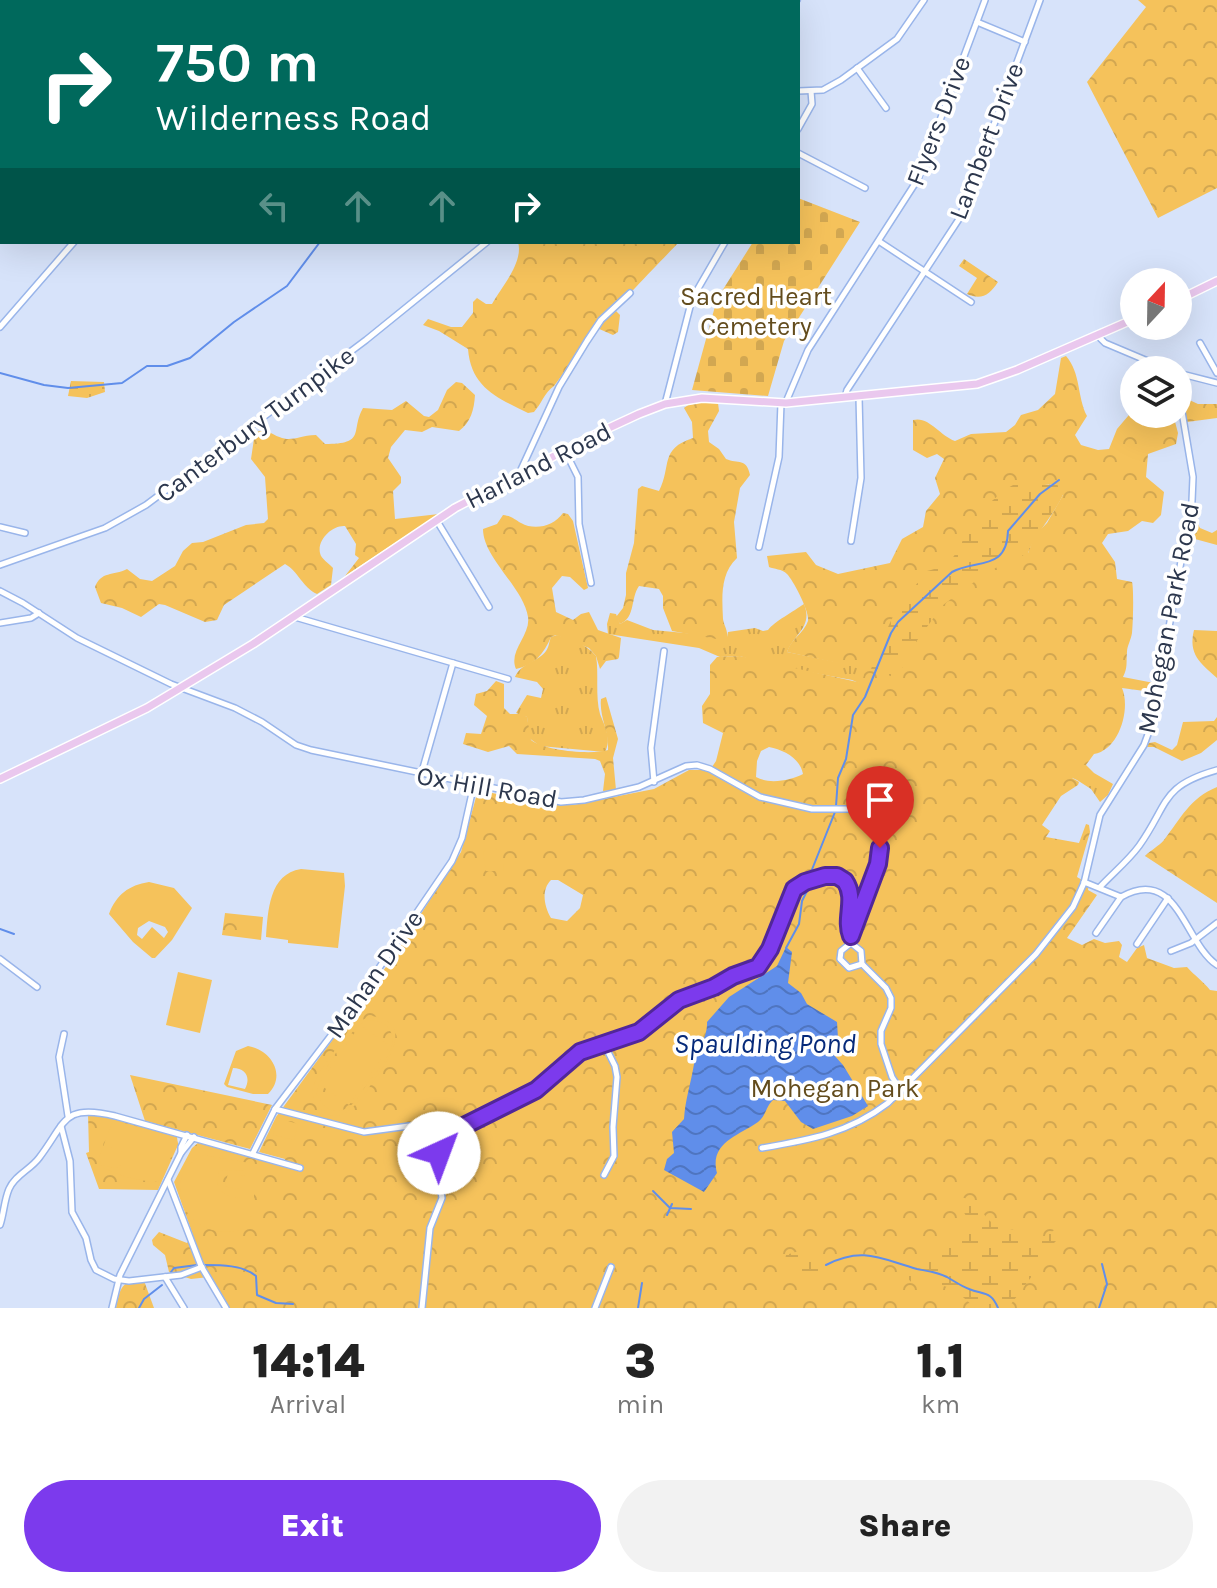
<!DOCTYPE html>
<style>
body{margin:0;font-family:Karla,sans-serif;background:#f2f2f2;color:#222;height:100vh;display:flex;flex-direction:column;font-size:30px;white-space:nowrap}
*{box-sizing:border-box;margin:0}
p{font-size:26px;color:#767676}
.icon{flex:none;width:44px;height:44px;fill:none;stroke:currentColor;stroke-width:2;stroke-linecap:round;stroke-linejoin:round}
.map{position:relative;height:1308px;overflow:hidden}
.details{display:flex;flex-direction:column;background:#fff;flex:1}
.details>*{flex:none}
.banner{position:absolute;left:0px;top:0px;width:800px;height:244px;box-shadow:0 8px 32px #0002;background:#00695c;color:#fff;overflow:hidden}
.needle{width:52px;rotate:22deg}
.tools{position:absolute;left:1120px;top:268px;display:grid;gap:16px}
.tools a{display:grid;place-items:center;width:72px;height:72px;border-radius:50%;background:#fff;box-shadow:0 8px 32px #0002;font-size:40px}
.pin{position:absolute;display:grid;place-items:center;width:68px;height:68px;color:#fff;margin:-82px -34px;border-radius:50% 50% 50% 0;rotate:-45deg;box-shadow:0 0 8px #0007}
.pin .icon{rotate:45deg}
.me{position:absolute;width:88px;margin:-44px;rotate:43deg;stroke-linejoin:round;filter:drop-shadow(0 0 6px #0008)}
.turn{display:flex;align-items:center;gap:28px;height:168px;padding:0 24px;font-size:36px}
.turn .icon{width:104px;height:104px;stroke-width:2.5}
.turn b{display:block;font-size:56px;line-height:68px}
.lanes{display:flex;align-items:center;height:76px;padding:0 24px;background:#0003;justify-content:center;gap:40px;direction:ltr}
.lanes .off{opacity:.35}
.eta{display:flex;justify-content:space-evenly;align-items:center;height:136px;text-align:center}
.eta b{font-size:48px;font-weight:800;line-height:56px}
.primary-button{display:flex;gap:16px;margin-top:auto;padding:16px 24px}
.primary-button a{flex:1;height:92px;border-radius:48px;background:#7c3aed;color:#fff;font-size:32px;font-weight:800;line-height:92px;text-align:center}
.primary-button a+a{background:#f2f2f2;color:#222}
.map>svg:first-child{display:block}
</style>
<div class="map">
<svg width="1217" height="1308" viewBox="0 0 1217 1308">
<defs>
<pattern id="grass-tufts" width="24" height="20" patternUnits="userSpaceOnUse" patternTransform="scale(2)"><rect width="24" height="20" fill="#f5c25b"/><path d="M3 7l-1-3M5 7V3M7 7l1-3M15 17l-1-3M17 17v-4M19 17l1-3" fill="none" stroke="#d2a751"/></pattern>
<pattern id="forest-crowns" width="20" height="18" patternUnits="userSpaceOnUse" patternTransform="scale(2)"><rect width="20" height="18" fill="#f5c25b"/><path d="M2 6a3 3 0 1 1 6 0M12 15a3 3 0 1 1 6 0" fill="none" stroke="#d2a751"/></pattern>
<pattern id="wetland-marsh" width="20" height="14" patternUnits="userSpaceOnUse" patternTransform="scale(2)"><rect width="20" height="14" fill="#f5c25b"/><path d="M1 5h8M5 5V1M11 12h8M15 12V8" fill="none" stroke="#d2a751"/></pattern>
<pattern id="cemetery-stones" width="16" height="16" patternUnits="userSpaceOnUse" patternTransform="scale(2)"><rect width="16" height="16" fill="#f5c25b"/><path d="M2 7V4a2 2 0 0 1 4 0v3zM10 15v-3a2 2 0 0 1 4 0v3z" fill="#d2a751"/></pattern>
<pattern id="water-waves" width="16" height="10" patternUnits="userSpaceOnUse" patternTransform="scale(2)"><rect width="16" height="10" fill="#608eea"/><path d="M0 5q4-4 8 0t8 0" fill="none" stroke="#4f75c0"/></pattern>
</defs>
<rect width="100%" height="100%" fill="#d7e3fa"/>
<g fill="url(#grass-tufts)">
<path d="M804,604C813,627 795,633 787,652L871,669L1086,765L1094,773L1113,784L1108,795L1100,802L1091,789L1077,780L852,680L765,664L740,656L720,657L699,648L608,634L607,624L610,613L616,614L620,624L627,620L653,630L727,637L728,632L755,628L763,631L768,630C774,622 794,611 804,604Z"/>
<path d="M557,635C572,640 585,643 596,656C599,672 595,697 600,714C605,727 612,739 605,752L540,746L529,738L527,717L516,713L527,695L541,698L543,689L537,682L515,677C521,663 538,662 546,651C549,647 549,642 551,637Z"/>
</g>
<g fill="url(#forest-crowns)" fill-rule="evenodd">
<path d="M423,0H717L422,2Z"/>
<path d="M1138,0H1217V188L1158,218L1087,82L1146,7Z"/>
<path d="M518,242H679C669,253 619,303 616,311L620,315L618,332L613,335L597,328L554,386C544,393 542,403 534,412L528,413C498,398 471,388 468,349L439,331L423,325L428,319L451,327H462L473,313V302L477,298L486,304H492C501,288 524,262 518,242Z"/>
<path d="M964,259L998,282C990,294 982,301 967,294L977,278L959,266Z"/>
<path d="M1066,356C1081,373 1077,397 1087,416L1075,435L1081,445L1098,450L1109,449L1117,429L1134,409V414H1173L1178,433L1176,444L1148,454L1146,477L1164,492L1161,515L1153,523L1142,521L1128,531L1108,534L1102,543L1115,562L1117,579L1132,582C1134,589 1133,625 1132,633C1131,640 1127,646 1127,652C1126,663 1128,667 1123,677L1154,683L1152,692L1122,688C1131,709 1119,750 1094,754L1086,765H1081L1072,778L1079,782L1078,785L1061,796L1042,825L1050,831L1046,837L1079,843L1086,824L1089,825L1090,832L1077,877L1089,884L1088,890L1097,895L1067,938L1082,945L1094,939L1105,943L1119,941L1122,945L1119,957L1127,962L1137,948L1144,945L1147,958L1174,968L1187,967C1195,976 1203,981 1210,990L1217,991V1308H230L209,1277L191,1279L169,1272L165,1255L153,1245L152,1240L159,1232L187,1243L193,1235L174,1182L192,1148L199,1142L283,1165L285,1159L259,1152L276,1117L391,960L461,852L478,790L544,804L573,805L654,789L689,770H710L716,761L723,733L703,723L702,706L710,694V665L717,657L740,656L862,683L865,669L787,652C790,640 804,633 808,621C810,612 793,580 787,574C782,569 774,569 769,567L767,556L806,552L816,565L838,574L890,563L902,539L923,527L926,511L940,494L935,478L944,459L937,454L927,458L913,450V420C929,416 939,435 955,441L971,434L1006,432L1015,425L1021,415L1038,410L1055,394L1061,358ZM1038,484H1053L1063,495L1047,523L1035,535L1028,553L963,542C986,501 993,497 1038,484ZM769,747C784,750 800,758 803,774C791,780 770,785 756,777L757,761L761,751ZM551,880H558L583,895L580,908L567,921L551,918C544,906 541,890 551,880Z"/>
<path d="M456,382L462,383L475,395C474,410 471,422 459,431L432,427L422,432L405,430L391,447L388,458L401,477V483L393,491L395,519L439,514L345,576L359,558L355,555L356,544L345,526C333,525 317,539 320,553C321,559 329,563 333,568L331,585L317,594C303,588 298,571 285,564L224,605L217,620L205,622L165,605L159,604L141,617L122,608L101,603L95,587C101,571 113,576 127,569L140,579L152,581L175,566L183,551L192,543L203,542L246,525L264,523L268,519L265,477L251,459L255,432L266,430C291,446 292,436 316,435L325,444C367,444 350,431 363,408L392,410L406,401L424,416L429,417L438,410L447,390Z"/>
<path d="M1183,397L1198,404H1217V418L1187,422Z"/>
<path d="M691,403H718L719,411L708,431L709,442L719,449L726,459C738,464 747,458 750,475L740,488L734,522L737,558C720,574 722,597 723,619C724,626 728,630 727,637L722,640L672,631L663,608V596L659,589L639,586C630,599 636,617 620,624L616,617L623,608L626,595V573L634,543L638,489L642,486L659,491C672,466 659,449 693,438L692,422L684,408Z"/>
<path d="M563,513L568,514L573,521L588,588L584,590L570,577L562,576L552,588L556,612L573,620L581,614L589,612L598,630L621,638L619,657L618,659L606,661L600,669L596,656L589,648L556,635L551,637C544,654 534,665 516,669C508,651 531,635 528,617C524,588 483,558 483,529L497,524L503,515C512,516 514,519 521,523C535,531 554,526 563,513Z"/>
<path d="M1195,518L1200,528L1212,533L1217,530V545L1195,539L1188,544Z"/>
<path d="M1194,630L1217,631V678C1200,663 1188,654 1194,630Z"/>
<path d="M496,681L504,684V708L510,714H522L527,717L531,740C545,751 592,755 608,750C609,731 599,716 601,699L606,697L618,739L613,758L616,790L603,791L605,774L600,761L595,759L517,754L509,746L488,752L463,744L466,733L481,734L487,716L474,705L476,694L487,691Z"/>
<path d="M1217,717V740L1201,753L1182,761L1154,747H1146L1149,743L1155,742L1172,750L1177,745L1183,722L1214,721Z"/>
<path d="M1217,787V903L1145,856C1151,850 1159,846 1164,840C1181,818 1190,798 1217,787Z"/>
<path d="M225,913L263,917L261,940L222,935Z"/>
<path d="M130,1075L272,1105L250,1149L145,1121Z"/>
<path d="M88,1114L106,1116L177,1137L178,1145L158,1190L99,1189L86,1153L89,1152Z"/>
<path d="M143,1278L154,1308H116C120,1287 122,1281 143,1278Z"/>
</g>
<g fill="url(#wetland-marsh)">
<path d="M71,381L104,382L105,392L87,398L68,396Z"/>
<path d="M1020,482L1057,485L1065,490C1056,513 1037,531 1028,553L989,571L943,605L905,657L899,679L871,669C879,650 886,629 896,611C904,596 918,584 927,571C955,565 957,551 969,528C975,515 1007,485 1020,482Z"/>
<path d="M960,1197C981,1200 980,1215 994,1224C1001,1227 1039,1237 1045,1236C1049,1235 1052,1231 1056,1229L1061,1231L1057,1240L1038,1259L1032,1276L1008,1308H975C954,1287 942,1281 912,1283L903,1273L905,1266L925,1259L945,1247L952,1235L964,1226L967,1218L959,1203Z"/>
<path d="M802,1250C815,1254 823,1256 827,1271L821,1279L803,1276L784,1265L786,1255Z"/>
</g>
<path fill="url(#cemetery-stones)" d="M798,198L860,222L784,341L768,396L692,390L717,299L753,242H798Z"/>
<g fill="#f5c25b" fill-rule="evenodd">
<path d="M486,848H495L502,852L500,862L504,864L503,871H486L483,853Z"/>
<path d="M301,869L344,873L345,886L338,948L288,943V940L266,937C268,911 269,874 301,869Z"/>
<path d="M149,882L174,888L192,908L172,940L155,958H152L133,942L109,914C116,895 129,885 149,882ZM149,921L165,927L168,932L164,938L152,927L142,939L137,935L138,928Z"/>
<path d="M178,972L212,980L200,1033L166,1025Z"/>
<path d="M371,1016C415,1022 389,1059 375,1079C361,1099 338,1137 314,1101L312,1089L319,1073L353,1024ZM366,1021C375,1020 383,1021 389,1029C402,1047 377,1070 367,1084C361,1091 356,1104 347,1108C334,1116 322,1107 317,1095C316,1078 350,1028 366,1021Z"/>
<path d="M360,1025L390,1046L349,1105L319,1084Z"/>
<path d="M248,1046C271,1050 287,1075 268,1094H253L227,1087L224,1084L236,1051ZM233,1068C246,1068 251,1078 245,1089L228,1085Z"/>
<path d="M278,1118L298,1124L294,1140L273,1135Z"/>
<path d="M113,1120L176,1137L178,1144L158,1182C139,1181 112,1175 97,1163ZM112,1147L122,1152V1164L116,1168L101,1165L100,1160Z"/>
<path d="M202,1155L250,1163L254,1167V1213L239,1230C210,1238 180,1219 180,1188C181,1182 181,1174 185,1169C189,1163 196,1160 202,1155ZM243,1170L246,1173L243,1177L240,1173H228L225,1186L236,1189L242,1187V1197C230,1199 221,1194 217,1183L219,1171Z"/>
</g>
<path fill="url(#water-waves)" d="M786,947L792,952L788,983L801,993L807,1004L837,1022L838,1038L833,1054L843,1065L868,1106L852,1116L813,1129L801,1122L785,1101L773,1100C766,1106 766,1116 758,1122C738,1136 709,1143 717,1173L704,1192L664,1170L667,1159L674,1153L672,1132L684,1119C685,1100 691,1083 694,1064C697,1048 708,1038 707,1022L729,997L777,966Z"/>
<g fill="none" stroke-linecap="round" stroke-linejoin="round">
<g stroke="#608eea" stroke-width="2">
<path d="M154,2L156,0"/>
<path d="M0,132H2"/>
<path d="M0,373L44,385L68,388L122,383L147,366H167L190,358L234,322L287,286L320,242"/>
<path d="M836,806L838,778L846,759L853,715L865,697L891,633L898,622L952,572C976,559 1007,571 1008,531L1040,494L1059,480"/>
<path d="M809,877L835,812"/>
<path d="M0,929L14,934"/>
<path d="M786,948L799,924L802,901L811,883"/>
<path d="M653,1191L670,1208L691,1209"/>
<path d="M667,1215L672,1204"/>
<path d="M204,1265C221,1265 243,1265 256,1276L257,1295L276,1303L293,1304"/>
<path d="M826,1265C863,1246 881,1259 917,1269C927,1271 937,1272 947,1277C954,1281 961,1286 969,1289C984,1295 991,1291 998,1308"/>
<path d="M171,1272L174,1268L197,1265"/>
<path d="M139,1308L144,1299L162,1285"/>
<path d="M638,1308L642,1283"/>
<path d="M1099,1308L1107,1284L1102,1264"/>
</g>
<g stroke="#99b5ea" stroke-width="8">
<g id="minor">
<path d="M110,2L111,0"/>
<path d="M795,2L797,0"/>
<path d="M0,6L2,0"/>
<path d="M977,22L1025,42"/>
<path d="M857,68L886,108"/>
<path d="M798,91L823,90L841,80L897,39L924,0"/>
<path d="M798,129L812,104L811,91"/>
<path d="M798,153L865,188"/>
<path d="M0,227L2,226"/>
<path d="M880,242L971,302"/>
<path d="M0,327L74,242"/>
<path d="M1098,336L1105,343L1169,370"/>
<path d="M1200,343L1217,373"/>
<path d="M1178,373L1217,383"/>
<path d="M845,397L847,390L959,219L1040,0"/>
<path d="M786,402L808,350L918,179L985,0"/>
<path d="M665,404L692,299L725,242"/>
<path d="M565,451L578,477L579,524L591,583"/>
<path d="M519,474L559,387L587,341L601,320L630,293"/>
<path d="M437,521L489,607"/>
<path d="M0,527L25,533"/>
<path d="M851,541L861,478L859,397"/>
<path d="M759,547L779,457L781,403"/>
<path d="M0,565L105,528L146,505L366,340L487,242"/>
<path d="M0,591L23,603L77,638L171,684L235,708L262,722L296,745L311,750L561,802L584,800L639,787L686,766L697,765L710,769L760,797L812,809H849L864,813L873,819L878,828L880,853L877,869L851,936"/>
<path d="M295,617L508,679"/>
<path d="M0,623L31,618L39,613"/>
<path d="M421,775L453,663"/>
<path d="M654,782L651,748L664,651"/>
<path d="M1084,882L1121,897C1178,865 1184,943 1217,965"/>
<path d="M1100,887C1112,874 1128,861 1139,846C1169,804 1160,786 1217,770"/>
<path d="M1096,933L1121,897"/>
<path d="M851,943L861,951L862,964L886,988L891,998V1008L881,1031V1044L892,1077L901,1091"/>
<path d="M1137,944L1168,898"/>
<path d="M1171,951L1191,943L1217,923"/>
<path d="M0,959L37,987"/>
<path d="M64,1034L59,1057L68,1116"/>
<path d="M275,1109L364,1132L409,1126L440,1147"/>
<path d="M61,1126L70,1161L72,1212L86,1238L91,1260L96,1270L114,1279L129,1281L181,1275L202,1267"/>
<path d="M762,1148C809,1140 849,1133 888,1103L1036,954L1073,907L1084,883L1100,815L1144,745L1151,726L1192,501L1193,477L1178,388"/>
<path d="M181,1153L194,1137"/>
<path d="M253,1153L275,1109L349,1012L452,861L462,838L474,784"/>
<path d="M604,1175L614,1156L613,1127L617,1077L615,1066L604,1044"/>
<path d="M168,1180L201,1266L226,1308"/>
<path d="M0,1225C4,1213 4,1201 9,1189C15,1175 30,1170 39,1158C66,1123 62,1103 115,1116L300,1168"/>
<path d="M165,1277L184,1308"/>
<path d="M112,1308L120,1275L181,1153V1147L187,1135"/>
<path d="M422,1308L430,1228L442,1198L437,1167L442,1142L467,1124L536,1090L580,1052L639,1032L679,1000L758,967L768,953L792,891L812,879L833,876L848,884L852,903L849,929L851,943L841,951L840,959L849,968L862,964"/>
<path d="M595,1308L611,1267"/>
</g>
</g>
<g stroke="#fff" stroke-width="10">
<g id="major">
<path d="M1178,300L1217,281"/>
<path d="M0,779L147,708L253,644L455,508L598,433L639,414L665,404L702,398L786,403L977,384L1017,370L1134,319"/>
</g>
</g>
<use href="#minor" stroke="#fff" stroke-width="5"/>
<use href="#major" stroke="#eac8ee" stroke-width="7"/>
</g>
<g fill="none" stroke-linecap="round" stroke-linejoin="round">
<g stroke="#51269a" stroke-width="20">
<path id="route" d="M439,1153L442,1142L460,1128L536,1090L580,1052L639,1032L679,1000L714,987L733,976L758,967L770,949L794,889L805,882L825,876H837L845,881C857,899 844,918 851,936L878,864L880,848"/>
</g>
<use href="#route" stroke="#7c3aed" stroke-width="14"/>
</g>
<g text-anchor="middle" stroke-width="7" stroke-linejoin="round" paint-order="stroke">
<g font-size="26" fill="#2c374d" stroke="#fff">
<text transform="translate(938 121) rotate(-69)" y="9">Flyers Drive</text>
<text transform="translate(986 141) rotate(-69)" y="9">Lambert Drive</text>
<text transform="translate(255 424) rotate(-37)" y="9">Canterbury Turnpike</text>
<text transform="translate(538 465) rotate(-27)" y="9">Harland Road</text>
<text transform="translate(1168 618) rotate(-79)" y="9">Mohegan Park Road</text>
<text transform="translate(487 787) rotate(10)" y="9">Ox Hill Road</text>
<text transform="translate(374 974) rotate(-55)" y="9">Mahan Drive</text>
</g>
<g font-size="26" fill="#634c1d" stroke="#fff">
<text x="756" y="305">Sacred Heart<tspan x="756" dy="30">Cemetery</tspan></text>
<text x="835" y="1097">Mohegan Park</text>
</g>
<g font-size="28" font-style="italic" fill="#062a7a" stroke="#fff">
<text x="765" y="1053">Spaulding Pond</text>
</g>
</g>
</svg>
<div class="tools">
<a><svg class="needle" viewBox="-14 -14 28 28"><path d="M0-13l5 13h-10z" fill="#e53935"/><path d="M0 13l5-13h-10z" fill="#767676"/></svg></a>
<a><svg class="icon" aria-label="layers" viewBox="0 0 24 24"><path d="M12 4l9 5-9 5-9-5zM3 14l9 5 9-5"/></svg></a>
</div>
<div class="pin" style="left:880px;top:848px;background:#d93025"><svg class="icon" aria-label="arrive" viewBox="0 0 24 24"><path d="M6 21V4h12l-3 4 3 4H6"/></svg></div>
<svg class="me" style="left:439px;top:1153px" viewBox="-20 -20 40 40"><circle r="19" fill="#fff"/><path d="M0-13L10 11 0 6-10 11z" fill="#7c3aed"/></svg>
<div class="banner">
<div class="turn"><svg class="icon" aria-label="right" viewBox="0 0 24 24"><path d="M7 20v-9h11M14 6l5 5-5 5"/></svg><div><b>750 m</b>Wilderness Road</div></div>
<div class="lanes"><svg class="icon off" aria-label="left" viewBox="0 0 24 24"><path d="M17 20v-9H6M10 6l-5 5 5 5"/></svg><svg class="icon off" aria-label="ahead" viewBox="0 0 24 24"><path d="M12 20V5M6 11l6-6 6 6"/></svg><svg class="icon off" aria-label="ahead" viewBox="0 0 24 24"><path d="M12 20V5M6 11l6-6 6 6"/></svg><svg class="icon" aria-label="right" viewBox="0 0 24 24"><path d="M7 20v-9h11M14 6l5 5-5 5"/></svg></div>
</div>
</div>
<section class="details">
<div class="eta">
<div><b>14:14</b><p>Arrival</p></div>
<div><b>3</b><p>min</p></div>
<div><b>1.1</b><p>km</p></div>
</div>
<div class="primary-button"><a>Exit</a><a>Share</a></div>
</section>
